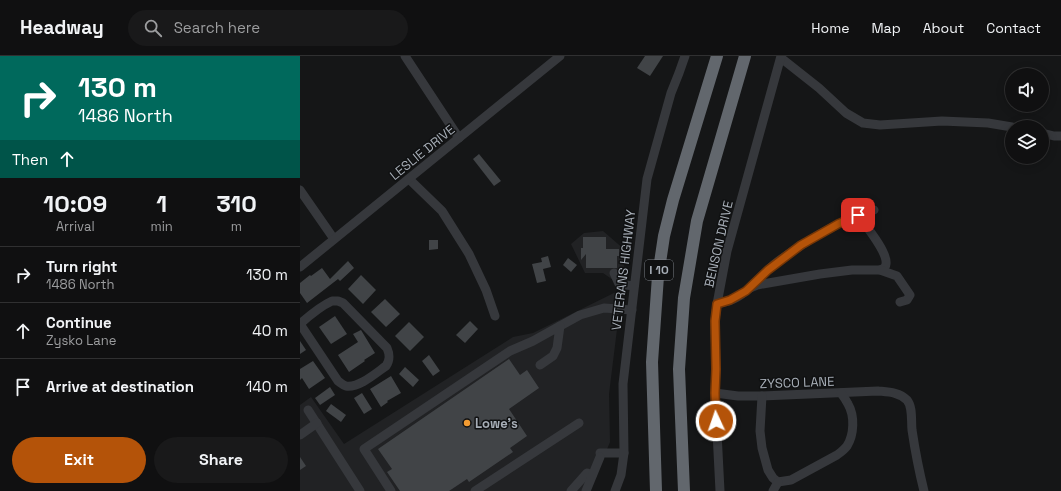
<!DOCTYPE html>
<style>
body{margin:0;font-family:"Space Grotesk",sans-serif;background:#19191a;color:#f1f3f6;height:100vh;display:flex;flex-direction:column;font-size:15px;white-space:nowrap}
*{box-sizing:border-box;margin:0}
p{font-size:13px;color:#9c9d9f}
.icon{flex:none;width:22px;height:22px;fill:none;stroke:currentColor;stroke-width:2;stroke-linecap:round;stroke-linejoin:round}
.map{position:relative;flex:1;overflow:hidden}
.details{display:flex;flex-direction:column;background:#101011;width:300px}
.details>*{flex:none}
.guide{background:#00695c;color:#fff;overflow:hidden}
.fabs{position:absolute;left:705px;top:12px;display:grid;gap:8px}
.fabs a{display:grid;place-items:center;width:44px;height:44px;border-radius:50%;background:#101011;box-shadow:0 2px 10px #0003,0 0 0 1px #303031;font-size:20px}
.pin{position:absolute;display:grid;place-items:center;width:34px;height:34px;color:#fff;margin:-17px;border-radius:8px;box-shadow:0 2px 6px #0006}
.me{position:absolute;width:44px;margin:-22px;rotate:357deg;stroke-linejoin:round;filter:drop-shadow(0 0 3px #0008)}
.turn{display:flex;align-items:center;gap:14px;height:84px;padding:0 12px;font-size:18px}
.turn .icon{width:52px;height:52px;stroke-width:2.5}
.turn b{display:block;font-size:28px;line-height:34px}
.then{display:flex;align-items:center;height:38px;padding:0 12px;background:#0003;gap:8px;font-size:15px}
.eta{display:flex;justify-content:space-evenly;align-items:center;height:68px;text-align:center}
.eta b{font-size:24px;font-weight:800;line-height:28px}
.primary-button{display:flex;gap:8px;margin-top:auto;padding:8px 12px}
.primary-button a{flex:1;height:46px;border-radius:24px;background:#b45309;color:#fff;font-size:16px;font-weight:800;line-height:46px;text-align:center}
.primary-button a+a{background:#19191a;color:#f1f3f6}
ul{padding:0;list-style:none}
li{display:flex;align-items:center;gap:12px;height:56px;padding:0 12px;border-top:1px solid #303031}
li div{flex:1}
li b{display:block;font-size:15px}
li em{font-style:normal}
header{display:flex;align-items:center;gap:24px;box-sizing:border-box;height:56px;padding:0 20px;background:#101011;border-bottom:1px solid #303031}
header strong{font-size:19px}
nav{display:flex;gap:22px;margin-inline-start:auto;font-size:14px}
.search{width:280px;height:36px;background:#19191a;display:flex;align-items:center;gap:10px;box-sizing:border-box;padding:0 14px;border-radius:22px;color:#9c9d9f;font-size:15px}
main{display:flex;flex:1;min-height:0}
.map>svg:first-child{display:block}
</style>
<header>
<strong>Headway</strong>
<div class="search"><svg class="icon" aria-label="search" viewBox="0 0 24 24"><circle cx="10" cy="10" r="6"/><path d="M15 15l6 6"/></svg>Search here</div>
<nav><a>Home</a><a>Map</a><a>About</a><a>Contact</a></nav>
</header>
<main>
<section class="details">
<div class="guide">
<div class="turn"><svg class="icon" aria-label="right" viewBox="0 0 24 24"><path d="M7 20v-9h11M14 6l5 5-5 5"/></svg><div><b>130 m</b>1486 North</div></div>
<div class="then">Then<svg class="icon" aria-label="ahead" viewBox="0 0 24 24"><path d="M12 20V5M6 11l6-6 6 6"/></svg></div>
</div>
<div class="eta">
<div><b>10:09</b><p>Arrival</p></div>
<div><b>1</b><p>min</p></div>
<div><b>310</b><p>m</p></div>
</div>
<ul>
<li><svg class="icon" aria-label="right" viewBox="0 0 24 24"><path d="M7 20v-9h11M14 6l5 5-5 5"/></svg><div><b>Turn right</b><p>1486 North</p></div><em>130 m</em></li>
<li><svg class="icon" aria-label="ahead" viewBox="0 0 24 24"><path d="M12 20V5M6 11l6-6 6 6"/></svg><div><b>Continue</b><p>Zysko Lane</p></div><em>40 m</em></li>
<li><svg class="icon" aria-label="arrive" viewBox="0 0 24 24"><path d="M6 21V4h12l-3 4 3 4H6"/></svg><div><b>Arrive at destination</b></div><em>140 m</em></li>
</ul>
<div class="primary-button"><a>Exit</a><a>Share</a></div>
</section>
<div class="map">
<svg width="761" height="435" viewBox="0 0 761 435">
<rect width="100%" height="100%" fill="#151617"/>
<path fill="#212224" d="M303,175L325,194L322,233L309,338L310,386L290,435H0V349L11,341L44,388L213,281L233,277L322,233L313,224L303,217H285L271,188L284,177Z"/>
<g fill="#414447">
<path d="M345,0H363L350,20L337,12Z"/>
<path d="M179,98L201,125L194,130L173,103Z"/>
<path d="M283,181H306V193H319V200H317V212H286V198L281,204V192H283Z"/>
<path d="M129,184H138V193L129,194Z"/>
<path d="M248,200L251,211L243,213L246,225L237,227L232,208L242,206L241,202Z"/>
<path d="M268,202L277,209L271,216L263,209Z"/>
<path d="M48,205L54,212L40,225L38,223L7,247L0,237V227L10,219L11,220L22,212L30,223Z"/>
<path d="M61,219L76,234L63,248L48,233Z"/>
<path d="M85,243L100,258L86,271L71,256Z"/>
<path d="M35,260L47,278L31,288L19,271Z"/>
<path d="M170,265L178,273L165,287L156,279Z"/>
<path d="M109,266L124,281L110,295L95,280Z"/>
<path d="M61,274L75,297L64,304L65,305L49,316L38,299L58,286L53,278Z"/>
<path d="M0,285L6,294L0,298Z"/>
<path d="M129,299L140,315L133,320L122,305Z"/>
<path d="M209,303L220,319L227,314L239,332L209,353L227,380L210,392L213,396L169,426L167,423L149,435H100L87,416L92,413L78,393Z"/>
<path d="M13,305L25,322L9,333L2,322L0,324V313Z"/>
<path d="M105,311L119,324L113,331L99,318Z"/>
<path d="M91,320L101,337L87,345L88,346L81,351L70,333Z"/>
<path d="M30,331L35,339L20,349L15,342Z"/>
<path d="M62,337L72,353L64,358L54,342Z"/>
<path d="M31,348L46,359L41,366L26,355Z"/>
<path d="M0,401L6,410L0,414Z"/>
</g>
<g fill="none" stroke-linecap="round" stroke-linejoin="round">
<g stroke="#36383c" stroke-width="9">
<path d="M105,0L159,82"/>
<path d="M481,2L519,32L546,57L563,67L580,69L642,65L688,67L712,71"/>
<path d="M742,77L754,80H761"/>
<path d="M109,123L142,155L169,198L186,234L195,260"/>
<path d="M0,134L34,183"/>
<path d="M558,159C565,169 588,196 586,208C586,211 583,213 580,214"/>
<path d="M0,211L260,0"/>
<path d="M314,217L319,228L334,230"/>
<path d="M450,232L457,229L520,218L552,214H580L597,220L610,239L607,244L600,246"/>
<path d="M32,245H38L43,247L87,292C90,299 90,304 86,310C76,317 59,332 46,330C43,329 41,327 38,325L0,268C10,259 21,250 32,245Z"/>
<path d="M417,248C421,247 425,246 429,245C449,238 461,218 477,206C506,185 539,164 574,154"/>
<path d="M260,270L280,259L304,252L332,254"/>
<path d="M415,337L438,340H462L578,335C588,336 599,336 607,344C613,351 611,365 612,374C615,394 619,415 624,435"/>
<path d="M462,340L460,375L462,392L468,414L473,422L478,426"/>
<path d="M8,354L60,435"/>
<path d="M0,379L17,367"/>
<path d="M300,397H324"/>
<path d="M478,426L491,424L537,399C541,396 544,394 547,390C554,379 555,360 548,348C546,344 544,341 541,337"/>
<path d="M91,435L64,393L210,295L233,285L260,270L257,292L253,300L240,309"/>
<path d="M175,435L279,367"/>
<path d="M271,435L287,417L292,419"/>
<path d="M286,435L300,401"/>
<path d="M315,435L321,419L324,397L323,328L347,123L371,37L379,17L385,0"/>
<path d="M420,435L415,337L416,313L415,265L417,248L427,195L481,0"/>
<path d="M473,435L478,426"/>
</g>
<g stroke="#62676d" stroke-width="12">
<path d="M356,435L352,306L358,220L364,180L373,144L417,0"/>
<path d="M384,435L379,313L384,242L397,165L445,0"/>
</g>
</g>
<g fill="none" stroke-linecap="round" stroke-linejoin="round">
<g stroke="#753606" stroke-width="10">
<path id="route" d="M416,365L415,337L416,313L415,265L417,248L430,244L446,235L468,214L501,189L538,168L558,159"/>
</g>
<use href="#route" stroke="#b45309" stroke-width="7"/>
</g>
<circle fill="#f39c32" stroke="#101112" stroke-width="1.5" cx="167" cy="367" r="4"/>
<g text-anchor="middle" stroke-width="3" stroke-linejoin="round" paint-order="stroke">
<rect fill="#101112" stroke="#7a7f86" stroke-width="1" x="345" y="204" width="28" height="20" rx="3"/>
<g font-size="12" font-weight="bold" fill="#a7aeb7">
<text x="359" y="218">I 10</text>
</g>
<g font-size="13" fill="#a7aeb7" stroke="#101112">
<text transform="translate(122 96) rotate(-39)" y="5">LESLIE DRIVE</text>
<text transform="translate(418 188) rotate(-77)" y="5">BENSON DRIVE</text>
<text transform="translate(323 214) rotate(-83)" y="5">VETERANS HIGHWAY</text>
<text transform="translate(497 326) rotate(-2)" y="5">ZYSCO LANE</text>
</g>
<g font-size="13" font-weight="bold" fill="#a7aeb7" stroke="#101112" text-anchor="start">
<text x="175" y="372">Lowe's</text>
</g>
</g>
</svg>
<div class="fabs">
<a><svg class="icon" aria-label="sound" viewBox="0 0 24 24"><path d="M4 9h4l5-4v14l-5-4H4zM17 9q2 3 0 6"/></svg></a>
<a><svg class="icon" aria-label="layers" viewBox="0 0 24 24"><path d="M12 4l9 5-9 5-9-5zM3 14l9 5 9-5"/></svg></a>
</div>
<div class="pin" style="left:558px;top:159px;background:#d93025"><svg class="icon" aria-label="arrive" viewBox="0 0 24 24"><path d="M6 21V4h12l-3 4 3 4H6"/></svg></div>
<svg class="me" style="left:416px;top:365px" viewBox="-20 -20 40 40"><circle r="17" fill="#b45309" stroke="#fff" stroke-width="3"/><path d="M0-11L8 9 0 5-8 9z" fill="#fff"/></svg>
</div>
</main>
